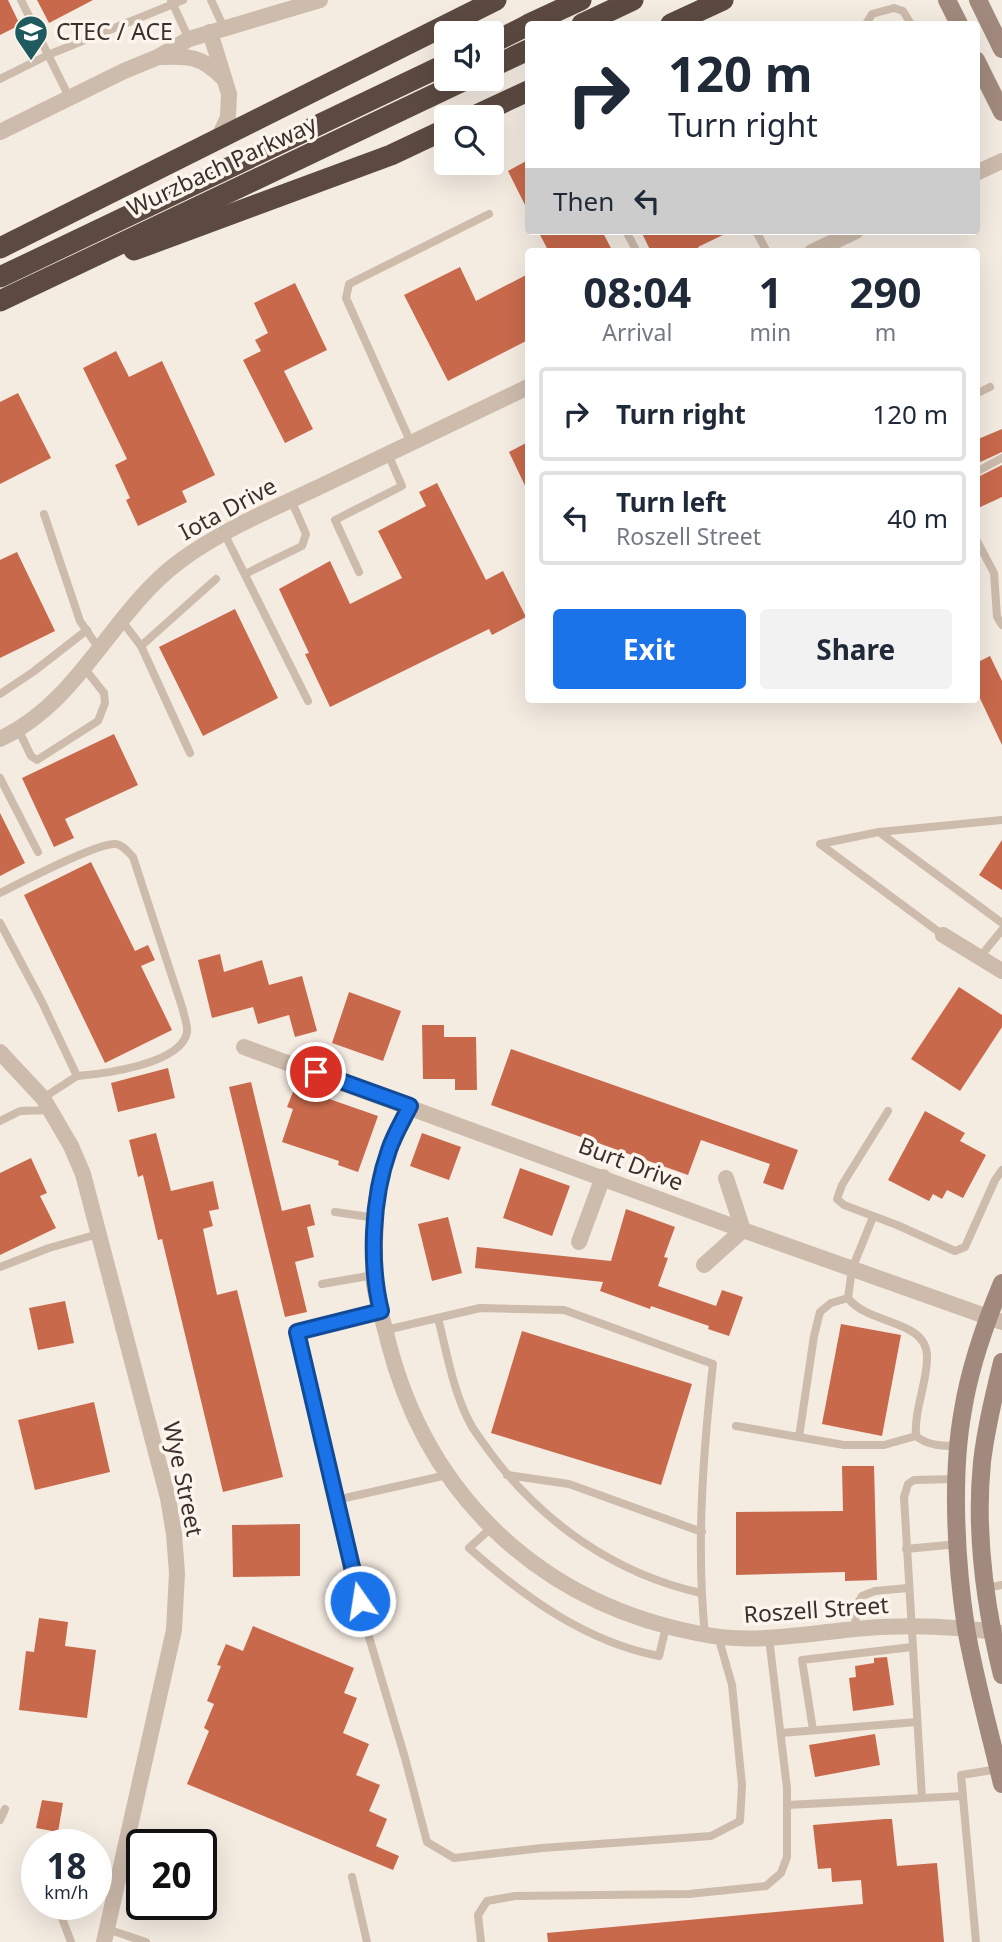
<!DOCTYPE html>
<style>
body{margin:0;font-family:"Noto Sans",sans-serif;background:#f2f2f3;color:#1f2937;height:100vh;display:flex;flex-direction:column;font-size:26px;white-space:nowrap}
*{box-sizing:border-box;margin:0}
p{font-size:23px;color:#747a83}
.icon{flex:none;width:38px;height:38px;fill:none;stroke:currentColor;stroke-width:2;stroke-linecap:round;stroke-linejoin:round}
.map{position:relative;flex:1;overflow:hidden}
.side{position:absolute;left:525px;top:248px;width:455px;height:455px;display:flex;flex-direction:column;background:#fff;border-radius:7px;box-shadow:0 7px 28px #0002}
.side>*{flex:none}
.guide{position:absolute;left:525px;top:21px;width:455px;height:214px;border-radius:7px;box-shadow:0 7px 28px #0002;background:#fff;color:#1f2937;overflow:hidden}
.tools{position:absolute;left:434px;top:21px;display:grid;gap:14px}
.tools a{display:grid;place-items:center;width:70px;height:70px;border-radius:7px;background:#fff;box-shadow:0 7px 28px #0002;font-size:35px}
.speed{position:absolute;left:21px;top:1829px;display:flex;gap:14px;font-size:35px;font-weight:700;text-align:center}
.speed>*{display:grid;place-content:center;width:91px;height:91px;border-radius:50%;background:#fff;box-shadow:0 7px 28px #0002;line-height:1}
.speed small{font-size:18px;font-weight:400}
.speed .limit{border:4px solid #111;border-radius:10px;background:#fff;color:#111}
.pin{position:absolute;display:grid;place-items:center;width:60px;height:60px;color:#fff;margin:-30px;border:4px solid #fff;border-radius:50%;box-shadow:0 2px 7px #0007}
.me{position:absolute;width:77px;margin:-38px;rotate:347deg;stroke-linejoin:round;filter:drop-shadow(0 0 5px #0008)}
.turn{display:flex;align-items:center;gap:24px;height:147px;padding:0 28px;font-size:32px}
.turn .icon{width:91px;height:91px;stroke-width:2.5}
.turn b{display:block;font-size:49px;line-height:60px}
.then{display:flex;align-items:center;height:66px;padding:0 28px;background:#0003;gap:14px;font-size:26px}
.eta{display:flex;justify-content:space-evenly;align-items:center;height:119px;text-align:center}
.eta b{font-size:42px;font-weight:700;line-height:49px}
.action{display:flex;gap:14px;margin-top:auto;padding:14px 28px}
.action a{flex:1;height:80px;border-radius:7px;background:#1a73e8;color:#fff;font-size:28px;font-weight:700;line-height:80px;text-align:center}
.action a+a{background:#f2f2f3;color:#1f2937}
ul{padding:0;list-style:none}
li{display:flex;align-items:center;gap:21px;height:94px;margin:0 14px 10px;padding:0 14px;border:4px solid #e0e1e3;border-radius:7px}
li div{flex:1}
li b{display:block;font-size:26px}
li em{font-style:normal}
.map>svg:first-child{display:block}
</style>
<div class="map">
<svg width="1002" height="1942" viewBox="0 0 1002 1942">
<rect width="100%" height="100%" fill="#f4ebe1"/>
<g fill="#c8694b">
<path d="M0,0H8L20,25L0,35Z"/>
<path d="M37,0H93L49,23Z"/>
<path d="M528,160V211L508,171Z"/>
<path d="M538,231H602L613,252H549Z"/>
<path d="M641,231H731L698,247L701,252H651Z"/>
<path d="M460,267L476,301L528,274V340L448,381L404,295Z"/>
<path d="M295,283L327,350L284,371L313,429L285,443L243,360L261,351L255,340L268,333L254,303Z"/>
<path d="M116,351L129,377L162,361L215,475L182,491L187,502L138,526L126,500L130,498L115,465L127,459L83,368Z"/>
<path d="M18,393L51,458L0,484V402Z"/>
<path d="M1002,429V452L976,464V440Z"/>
<path d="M528,442V492L509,452Z"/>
<path d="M1002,465V497L976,509V478Z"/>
<path d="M437,483L486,580L503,571L526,617L492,635L489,629L330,707L305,654L309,653L279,589L330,561L350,604L402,578L378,531L426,506L419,492Z"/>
<path d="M17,552L55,631L0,658V560Z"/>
<path d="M235,609L278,698L203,736L159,647Z"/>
<path d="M990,656L1002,681V745L976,690V663Z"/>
<path d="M114,734L138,785L65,819L74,838L54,847L22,778Z"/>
<path d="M0,813L25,863L0,876Z"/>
<path d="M1002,840V890L979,875Z"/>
<path d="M91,862L135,951L148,945L155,960L141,966L172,1030L105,1063L24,895Z"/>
<path d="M220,954L224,972L262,960L269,985L302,976L317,1031L295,1037L289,1015L258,1024L253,1007L212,1018L198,960Z"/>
<path d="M959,987L1002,1015V1027L960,1091L911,1059Z"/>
<path d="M349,992L401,1011L383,1061L332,1043Z"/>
<path d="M422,1025H444V1037H476L477,1090H455V1079H423Z"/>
<path d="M511,1049L798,1150L783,1190L763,1183L770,1164L701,1140L688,1175L491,1105Z"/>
<path d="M168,1068L175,1098L118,1112L111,1083Z"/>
<path d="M251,1082L282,1211L310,1204L315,1225L307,1227L314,1257L295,1262L307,1312L285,1317L229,1087Z"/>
<path d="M295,1087L378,1116L358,1172L338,1165L339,1161L282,1142L293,1109L287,1107Z"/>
<path d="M925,1111L965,1133L960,1141L986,1155L963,1198L947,1190L942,1199L933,1194L929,1201L888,1180Z"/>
<path d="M156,1133L171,1191L213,1181L219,1209L209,1211L213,1226L203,1229L217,1295L237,1290L283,1477L223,1492L162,1239L158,1240L143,1175L138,1177L129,1140Z"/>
<path d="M422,1133L461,1147L449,1180L410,1166Z"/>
<path d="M31,1158L47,1193L40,1196L56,1228L0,1255V1173Z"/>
<path d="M520,1168L570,1186L552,1236L503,1218Z"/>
<path d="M626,1209L675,1227L664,1257L668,1258L658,1286L716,1306L722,1290L743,1297L729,1336L708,1329L709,1326L651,1306L650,1309L600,1291L603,1282L475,1268L477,1247L611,1261Z"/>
<path d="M448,1217L462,1273L432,1281L418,1224Z"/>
<path d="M65,1301L74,1343L38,1350L29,1308Z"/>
<path d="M841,1324L901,1335L882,1436L822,1424Z"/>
<path d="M522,1331L692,1384L661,1485L491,1433Z"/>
<path d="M94,1402L110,1472L35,1490L18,1420Z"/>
<path d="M842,1466H874L877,1580L845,1581V1572L736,1575V1512L843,1511Z"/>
<path d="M300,1524V1576L233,1577L232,1525Z"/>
<path d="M39,1618L68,1622L65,1646L96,1650L87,1718L19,1710L26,1651L34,1652Z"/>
<path d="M253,1626L354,1668L344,1693L357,1698L343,1733L369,1744L356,1775L380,1785L369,1811L387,1819L376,1846L399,1856L393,1870L187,1784L209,1731L204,1728L214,1704L207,1701L221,1666L217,1665L226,1644L243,1651Z"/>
<path d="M887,1657L894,1705L853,1711L849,1678L856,1677L855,1666L874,1663V1658Z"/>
<path d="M875,1734L880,1765L815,1777L809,1745Z"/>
<path d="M42,1800L63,1803L58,1832L36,1828Z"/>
<path d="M885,1819H892L897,1866L937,1863L944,1942H548L547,1933L863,1904L861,1880L832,1882L831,1868L818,1869L813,1825Z"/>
</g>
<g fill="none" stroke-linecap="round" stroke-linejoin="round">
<g stroke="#cdbbac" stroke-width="8">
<path d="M21,0L69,97"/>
<path d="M171,0L189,39"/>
<path d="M211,0L224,28"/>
<path d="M866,24L872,14L894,8L903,11L911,24"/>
<path d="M0,79L48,55L183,0"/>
<path d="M626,231L637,252"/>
<path d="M756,231L767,252"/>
<path d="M976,394L990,387"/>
<path d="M411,443L346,298L349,284L489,214"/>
<path d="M976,472L1002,458"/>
<path d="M44,514L80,621L100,650"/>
<path d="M224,533L308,701"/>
<path d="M976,539L994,573L997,617L1002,625"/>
<path d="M359,572L335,520L402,486L388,454"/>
<path d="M245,574L302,546L306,534L291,500"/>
<path d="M122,621L141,646L190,753"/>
<path d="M141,646L216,579"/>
<path d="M0,694L33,672L87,630"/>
<path d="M18,729L31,756L37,760L98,721L105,703L104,693L85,669"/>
<path d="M0,778L38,852"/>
<path d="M879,832L1002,820"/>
<path d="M0,893C20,883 98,842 116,844C123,845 128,852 133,857L183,1010C184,1017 188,1025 187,1032C182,1064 103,1074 77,1076L42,1002L0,923"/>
<path d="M943,935L820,844L879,832L1002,923"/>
<path d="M980,957L1002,930"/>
<path d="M43,1098L77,1076"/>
<path d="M888,1111L842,1185L837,1199L844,1205L897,1225L955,1251L965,1247L995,1180L1002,1170"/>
<path d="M0,1121L20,1111L50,1110"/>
<path d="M335,1212L376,1218"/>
<path d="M873,1217L852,1269L848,1298C868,1325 925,1319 927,1355C928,1382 914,1408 916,1436C928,1446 943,1446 958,1446"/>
<path d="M0,1267L49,1248L98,1234"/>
<path d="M322,1284L374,1275"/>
<path d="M381,1311L297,1332L366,1627L405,1758L427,1842L454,1858L542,1848L711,1836L740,1821L742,1785L732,1685L718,1636"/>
<path d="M438,1318C447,1353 453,1392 471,1425C476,1434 483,1442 489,1451C541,1522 615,1574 701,1593"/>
<path d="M386,1330L480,1308L564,1310L713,1364C703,1453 696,1546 705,1635"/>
<path d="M736,1426L844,1445H884L916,1436"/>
<path d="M799,1437L814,1336L820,1312L831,1303L848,1298"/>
<path d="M507,1475L569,1484L702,1532"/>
<path d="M336,1500L447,1475"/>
<path d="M491,1528L469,1548C524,1597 586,1642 659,1656L666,1627"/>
<path d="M906,1549L958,1544"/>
<path d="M986,1588L1002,1585"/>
<path d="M855,1630L856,1606L862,1596L875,1591L908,1588"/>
<path d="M813,1730L802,1660L912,1647"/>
<path d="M781,1733L917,1722"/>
<path d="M922,1798L904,1497L908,1484L914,1480L957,1479"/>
<path d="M787,1805L963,1796"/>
<path d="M0,1820L5,1809"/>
<path d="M352,1877L367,1942"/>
<path d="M96,1891L115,1896"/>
<path d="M60,1904L57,1905L71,1942"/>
<path d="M107,1929L146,1942"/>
<path d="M481,1942L478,1915L487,1901L515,1896L689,1894L766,1886L781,1873L787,1857V1788L769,1638"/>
<path d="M976,1942L961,1775L999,1769"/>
</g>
<g stroke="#cdbbac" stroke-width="16">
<path d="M210,32L229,94L228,117L218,139"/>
<path d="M161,57C189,56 201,56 222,77"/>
<path d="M0,132L124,71L158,57L189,39L320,0"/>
<path d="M976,173L1002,161"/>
<path d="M812,252L856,231"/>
<path d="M0,739C81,701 111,612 180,561C222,530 270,510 317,488C387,454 458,421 528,387"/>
<path d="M943,935L1002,971"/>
<path d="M244,1047L743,1230L1002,1322"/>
<path d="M0,1052L43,1098L71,1146L83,1174L168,1498L174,1534L177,1573L174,1630L104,1942"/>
<path d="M410,1106C396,1134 380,1163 377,1195C375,1210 376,1226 375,1242C375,1256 372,1271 374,1285C377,1303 384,1323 388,1341C428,1498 542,1604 701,1634C762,1646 820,1630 881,1627C921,1625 962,1627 1002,1633"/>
<path d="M579,1242L603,1177"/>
<path d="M704,1265L743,1230L726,1178"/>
</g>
<g stroke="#a18a7d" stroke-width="18">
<path d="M947,0L959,24"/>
<path d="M978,0L1002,49"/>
<path d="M976,60L1002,112"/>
<path d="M1002,1283C985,1324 970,1366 963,1410C951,1475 956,1563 966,1628C975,1680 990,1732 1002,1784"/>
<path d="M1002,1362C994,1395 986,1428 982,1462C975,1532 985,1606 1002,1675"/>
</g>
<g stroke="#5c4a42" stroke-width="21">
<path d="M529,24L581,0"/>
<path d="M582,24L633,0"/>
<path d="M671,24L723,0"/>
<path d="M492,43L528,25"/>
<path d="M492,67L528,50"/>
<path d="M472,117L528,91"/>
<path d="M0,248L496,0"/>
<path d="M134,250L391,155L446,129"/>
<path d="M0,277L446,64"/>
<path d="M0,301L467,79"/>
</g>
</g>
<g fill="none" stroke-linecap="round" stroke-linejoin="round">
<g stroke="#114b97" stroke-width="18">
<path id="route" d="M316,1072L410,1106C403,1120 394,1135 389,1150C372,1198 369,1262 381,1311L297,1332L360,1601"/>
</g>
<use href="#route" stroke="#1a73e8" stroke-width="12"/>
</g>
<defs>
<g id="school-pin" transform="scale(1.75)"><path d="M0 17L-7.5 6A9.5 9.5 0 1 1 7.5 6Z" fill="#1f5a5e" stroke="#fbf5ee"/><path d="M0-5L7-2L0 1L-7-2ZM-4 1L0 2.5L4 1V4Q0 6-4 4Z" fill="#fff"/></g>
</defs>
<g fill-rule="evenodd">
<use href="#school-pin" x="31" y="32"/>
</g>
<g text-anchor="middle" stroke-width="7" stroke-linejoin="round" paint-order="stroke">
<g font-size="23" fill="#3b302b" stroke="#fbf5ee" text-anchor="start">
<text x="56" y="40">CTEC / ACE</text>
</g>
<g font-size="23" fill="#3b302b" stroke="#fbf5ee">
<text transform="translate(222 166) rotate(-25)" y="8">Wurzbach Parkway</text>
<text transform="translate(228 509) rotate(-28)" y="8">Iota Drive</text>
<text transform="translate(631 1164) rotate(21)" y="8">Burt Drive</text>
<text transform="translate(183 1479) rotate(78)" y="8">Wye Street</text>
<text transform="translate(816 1610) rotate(-4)" y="8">Roszell Street</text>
</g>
</g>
</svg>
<div class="tools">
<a><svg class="icon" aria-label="sound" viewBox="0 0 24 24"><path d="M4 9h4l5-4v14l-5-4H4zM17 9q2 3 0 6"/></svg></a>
<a><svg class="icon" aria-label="search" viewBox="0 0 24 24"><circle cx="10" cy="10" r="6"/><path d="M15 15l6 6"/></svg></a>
</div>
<div class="speed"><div>18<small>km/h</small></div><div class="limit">20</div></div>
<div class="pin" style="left:316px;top:1072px;background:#d93025"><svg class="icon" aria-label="arrive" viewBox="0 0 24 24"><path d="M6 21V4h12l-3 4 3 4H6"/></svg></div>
<svg class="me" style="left:360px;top:1601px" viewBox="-20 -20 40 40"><circle r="17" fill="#1a73e8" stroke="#fff" stroke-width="3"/><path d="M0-11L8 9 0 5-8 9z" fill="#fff"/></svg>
<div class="guide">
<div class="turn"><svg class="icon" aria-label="right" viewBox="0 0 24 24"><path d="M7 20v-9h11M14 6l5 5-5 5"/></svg><div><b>120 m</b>Turn right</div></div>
<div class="then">Then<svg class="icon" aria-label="left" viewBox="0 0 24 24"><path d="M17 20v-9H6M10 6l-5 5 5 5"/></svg></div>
</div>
<section class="side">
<div class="eta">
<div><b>08:04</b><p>Arrival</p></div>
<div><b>1</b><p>min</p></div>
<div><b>290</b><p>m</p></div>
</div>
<ul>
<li><svg class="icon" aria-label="right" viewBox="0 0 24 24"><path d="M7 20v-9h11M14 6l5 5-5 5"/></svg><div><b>Turn right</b></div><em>120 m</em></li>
<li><svg class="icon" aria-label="left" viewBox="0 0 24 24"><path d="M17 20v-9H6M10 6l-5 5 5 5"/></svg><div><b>Turn left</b><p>Roszell Street</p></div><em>40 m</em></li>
</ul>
<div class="action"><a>Exit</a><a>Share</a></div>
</section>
</div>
